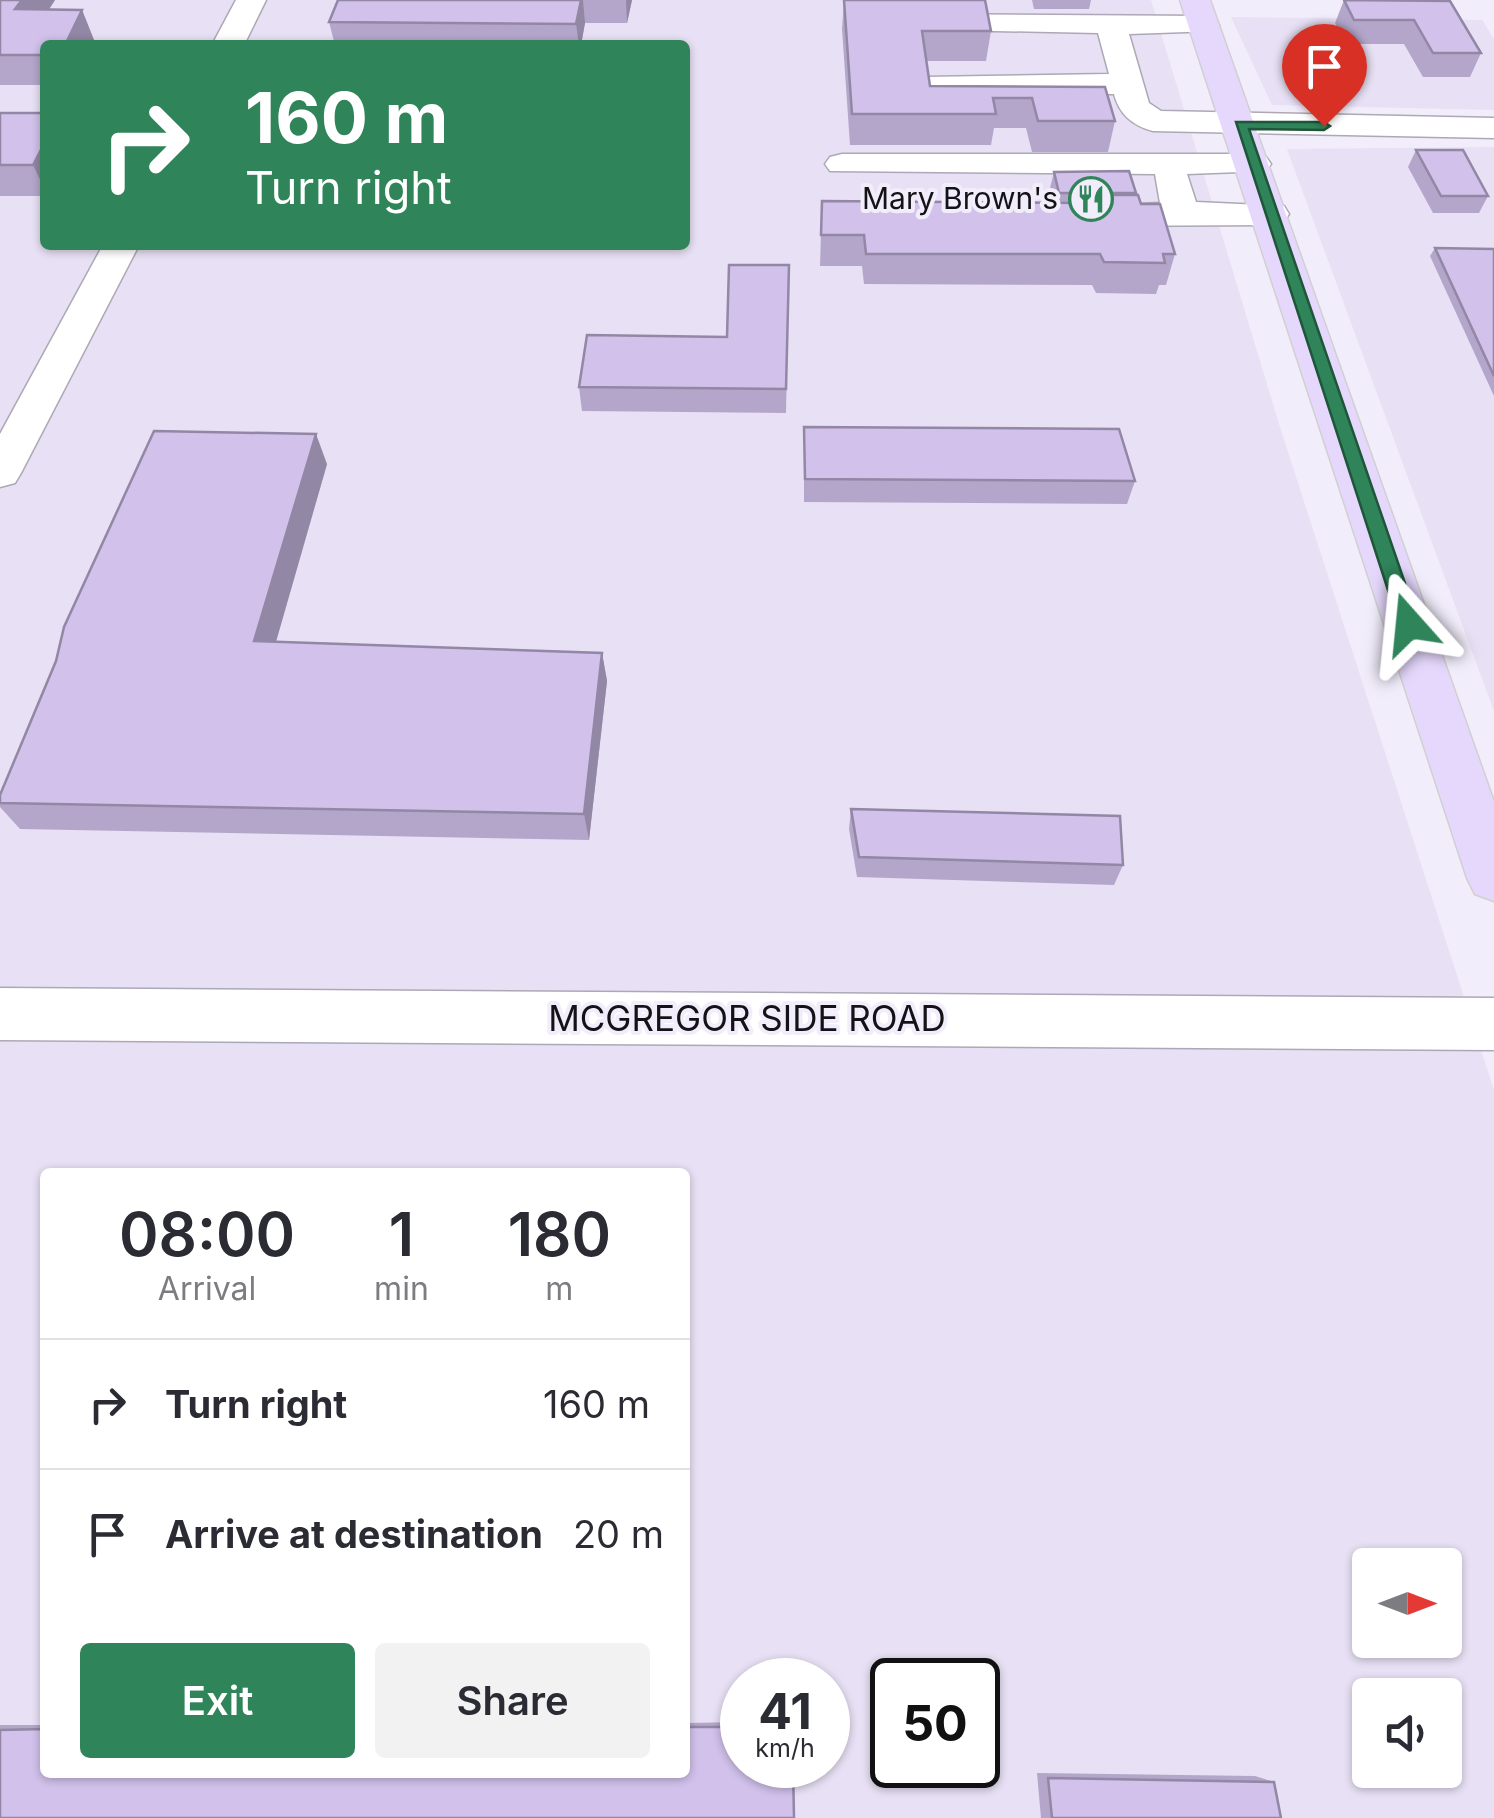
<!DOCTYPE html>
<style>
body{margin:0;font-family:Inter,sans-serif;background:#f2f2f3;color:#2b2b33;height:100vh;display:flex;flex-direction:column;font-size:38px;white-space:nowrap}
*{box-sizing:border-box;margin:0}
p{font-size:32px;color:#7c7c81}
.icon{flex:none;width:55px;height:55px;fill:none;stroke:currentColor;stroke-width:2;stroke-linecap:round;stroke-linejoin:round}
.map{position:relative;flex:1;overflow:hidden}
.drawer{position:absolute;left:40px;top:1168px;width:650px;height:610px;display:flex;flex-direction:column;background:#fff;border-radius:10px;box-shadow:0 2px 8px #0004}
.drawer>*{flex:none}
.hud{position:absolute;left:40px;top:40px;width:650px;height:210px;border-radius:10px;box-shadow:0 2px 8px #0004;background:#2f8559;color:#fff;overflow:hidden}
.needle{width:65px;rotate:90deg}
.controls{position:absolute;left:1352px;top:1548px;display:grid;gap:20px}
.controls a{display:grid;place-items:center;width:110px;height:110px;border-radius:10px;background:#fff;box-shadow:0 2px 8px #0004;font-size:50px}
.speed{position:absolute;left:720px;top:1658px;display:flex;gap:20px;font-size:50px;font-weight:700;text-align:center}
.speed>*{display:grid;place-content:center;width:130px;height:130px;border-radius:50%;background:#fff;box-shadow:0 2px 8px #0004;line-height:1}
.speed small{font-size:25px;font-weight:400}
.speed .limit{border:5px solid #111;border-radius:15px;background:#fff;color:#111}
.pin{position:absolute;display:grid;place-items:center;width:85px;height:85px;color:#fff;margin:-102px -42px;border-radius:50% 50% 50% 0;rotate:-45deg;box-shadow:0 0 10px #0007}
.pin .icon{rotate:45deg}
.me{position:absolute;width:110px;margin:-55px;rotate:342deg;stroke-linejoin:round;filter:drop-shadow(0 0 8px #0008)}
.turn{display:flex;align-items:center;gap:35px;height:210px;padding:0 40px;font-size:45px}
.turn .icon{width:130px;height:130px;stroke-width:2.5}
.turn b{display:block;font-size:70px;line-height:85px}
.eta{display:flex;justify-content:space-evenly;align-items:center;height:170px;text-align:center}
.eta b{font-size:60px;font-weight:600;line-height:70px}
.cta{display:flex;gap:20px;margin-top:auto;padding:20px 40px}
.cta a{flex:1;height:115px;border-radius:10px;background:#2f8559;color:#fff;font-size:40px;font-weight:600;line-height:115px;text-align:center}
.cta a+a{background:#f2f2f3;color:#2b2b33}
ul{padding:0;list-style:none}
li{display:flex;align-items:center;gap:30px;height:130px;padding:0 40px;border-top:2px solid #e1e1e2}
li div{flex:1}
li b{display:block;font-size:38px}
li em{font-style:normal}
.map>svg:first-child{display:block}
</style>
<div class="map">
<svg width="1494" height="1818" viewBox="0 0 1494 1818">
<rect width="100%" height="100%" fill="#f2edfb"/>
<g fill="#e8e0f4" fill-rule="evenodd">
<path d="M0,0H1151L1279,424L1494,1090V1818H0ZM45,45H685V245H45ZM45,1172H685V1772H45ZM1370,1565H1445V1640H1370ZM742,1680H828V1765H742ZM892,1680H978V1765H892ZM1370,1695H1445V1770H1370Z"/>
<path d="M1231,17L1482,20L1494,39V110L1272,105Z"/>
<path d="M1494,147V711L1287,149Z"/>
</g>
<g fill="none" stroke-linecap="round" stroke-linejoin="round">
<g stroke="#ada8b5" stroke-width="3">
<g id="minor">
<path d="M236,0H266L244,45H212Z"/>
<path d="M912,14L1204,16L1215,19L1219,25L1215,31L1129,34L1149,103L1161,111L1494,118V138L1153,131C1133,126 1119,114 1114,94H936L925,91L920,84L925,77L1109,74L1098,33L901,29L897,23L901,17Z"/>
<path d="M842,154H1254L1266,157L1271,164L1266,171L1187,174L1196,202L1284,206L1289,214L1284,222L1271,225L1087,226L1074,223L1069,215L1074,207L1160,203L1155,174L830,171L825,164L830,157Z"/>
<path d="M103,245H139L21,473L15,483L0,487V434Z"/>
<path d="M0,988L1494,998V1050L0,1040Z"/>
</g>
</g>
<g stroke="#d0d0d0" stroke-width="3">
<path id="major" d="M1180,0H1210L1494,802V901L1475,894L1467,878Z"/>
</g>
<use href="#minor" fill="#fff" fill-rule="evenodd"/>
<use href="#major" fill="#e6d8fd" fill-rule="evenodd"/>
</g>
<g fill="#b4a6ca">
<path d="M0,0H55L49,10H82L94,40L45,45V85H0Z"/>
<path d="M338,0H632L627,23H585L581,45H335L329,22Z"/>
<path d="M844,0L991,31L986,61H926L930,86L1105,87L1115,121L1108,152H1032L1026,128H994L991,145H850L842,29Z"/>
<path d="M1032,0H1091L1089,9H1034Z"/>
<path d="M1344,0L1450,1L1481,53L1470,77H1423L1404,44H1345L1335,23Z"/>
<rect x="0" y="113" width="45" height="83"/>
<path d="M1416,150L1488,196L1479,213H1433L1408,167Z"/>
<path d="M1054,172L1136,193L1135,195L1175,254L1166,285H1159L1156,294L1096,293L1092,285L864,284L862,266H820L822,201L1054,202L1050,188Z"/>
<path d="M1435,248L1494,249V396L1430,256Z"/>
<path d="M789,265L786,413L582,411L579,387L727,337Z"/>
<path d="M804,427L1135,481L1127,504L804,502Z"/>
<path d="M327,464L276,642L602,653L607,681L589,840L20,829L0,807V795Z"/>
<path d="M851,809L1123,865L1114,885L857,877L849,829Z"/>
<path d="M742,1722V1765H793L794,1818H0V1725H45V1772H685V1723Z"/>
<path d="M1037,1773L1255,1776L1274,1782L1281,1818H1041Z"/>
</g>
<g fill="#9287a4">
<path d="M22,0H55L28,39L15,9Z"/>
<path d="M581,0H583L585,23L581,45H579L576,24Z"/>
<path d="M626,0H632L627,23Z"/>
<path d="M82,10L94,40L92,45H65Z"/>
<path d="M45,142V190L33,165Z"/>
<path d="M316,434L327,464L268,669L254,641Z"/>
<path d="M602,653L607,681L589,840L584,814Z"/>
</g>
<g fill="#d1c1eb" stroke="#9287a4" stroke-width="2.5">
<path d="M0,0H22L15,9L82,10L65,45H45V55H0Z"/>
<path d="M338,0H581L576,24L329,22Z"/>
<path d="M844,0H985L991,31H922L930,86L1105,87L1115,121H1038L1032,98H993L996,114H852Z"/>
<path d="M1344,0L1450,1L1481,53H1433L1414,20H1354Z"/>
<path d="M0,113H45V142L33,165H0Z"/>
<path d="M1416,150H1463L1488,196H1441Z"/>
<path d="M1129,171L1136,193H1059L1054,172Z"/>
<path d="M1085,195H1138L1141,204H1160L1175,254H1163L1165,263L1104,262L1100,254H866L864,235H821L822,201L1087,203Z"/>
<path d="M1435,248L1494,249V376Z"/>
<path d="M729,265H789L786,389L579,387L587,335L727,337Z"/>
<path d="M804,427L1119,429L1135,481L805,479Z"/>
<path d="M154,431L316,434L254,641L602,653L584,814L0,803V795L56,661L64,627Z"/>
<path d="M851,809L1120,816L1123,865L859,857Z"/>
<path d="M685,1727H742V1765H793L794,1818H0V1730L45,1729V1772H685Z"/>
<path d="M1048,1778L1274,1782L1281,1818H1052Z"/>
</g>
<path fill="#2f8559" stroke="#1f563a" stroke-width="2.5" d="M1236,122H1324L1330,126L1324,130L1249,129L1419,624L1416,630H1402L1399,624Z"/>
<defs>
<g id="restaurant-ring" transform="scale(2.25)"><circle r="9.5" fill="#f2edfb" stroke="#2f8559" stroke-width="1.5"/><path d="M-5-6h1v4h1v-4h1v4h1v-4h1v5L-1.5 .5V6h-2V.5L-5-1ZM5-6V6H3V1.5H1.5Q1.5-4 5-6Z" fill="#2f8559"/></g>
</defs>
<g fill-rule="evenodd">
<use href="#restaurant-ring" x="1091" y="199"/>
</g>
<g text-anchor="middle" stroke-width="8" stroke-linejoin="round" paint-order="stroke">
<g font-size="30" fill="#141216" stroke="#f2edfb" text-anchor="end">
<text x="1058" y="209">Mary Brown's</text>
</g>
<g font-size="35" fill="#141216" stroke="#f2edfb">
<text x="747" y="1031">MCGREGOR SIDE ROAD</text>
</g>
</g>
</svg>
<div class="controls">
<a><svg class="needle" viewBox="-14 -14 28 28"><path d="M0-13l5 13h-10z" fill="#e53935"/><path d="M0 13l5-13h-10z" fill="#7c7c81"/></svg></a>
<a><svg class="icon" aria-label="sound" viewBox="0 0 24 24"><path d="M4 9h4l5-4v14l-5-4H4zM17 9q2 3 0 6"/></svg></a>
</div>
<div class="speed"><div>41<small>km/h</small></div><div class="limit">50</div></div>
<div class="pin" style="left:1324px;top:126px;background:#d93025"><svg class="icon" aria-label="arrive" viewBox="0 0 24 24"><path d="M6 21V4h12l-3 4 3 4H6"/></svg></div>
<svg class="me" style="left:1409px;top:624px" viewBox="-20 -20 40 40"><path d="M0-17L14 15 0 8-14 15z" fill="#2f8559" stroke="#fff" stroke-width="4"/></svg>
<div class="hud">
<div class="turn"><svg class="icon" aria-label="right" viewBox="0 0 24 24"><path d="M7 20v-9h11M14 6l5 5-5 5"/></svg><div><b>160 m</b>Turn right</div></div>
</div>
<section class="drawer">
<div class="eta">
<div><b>08:00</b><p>Arrival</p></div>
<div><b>1</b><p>min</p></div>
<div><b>180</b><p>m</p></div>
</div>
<ul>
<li><svg class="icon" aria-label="right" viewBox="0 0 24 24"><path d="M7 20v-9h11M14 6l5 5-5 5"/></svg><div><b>Turn right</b></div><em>160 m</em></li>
<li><svg class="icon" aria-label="arrive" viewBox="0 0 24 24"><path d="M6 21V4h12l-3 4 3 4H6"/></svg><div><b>Arrive at destination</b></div><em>20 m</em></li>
</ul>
<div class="cta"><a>Exit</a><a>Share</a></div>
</section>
</div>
